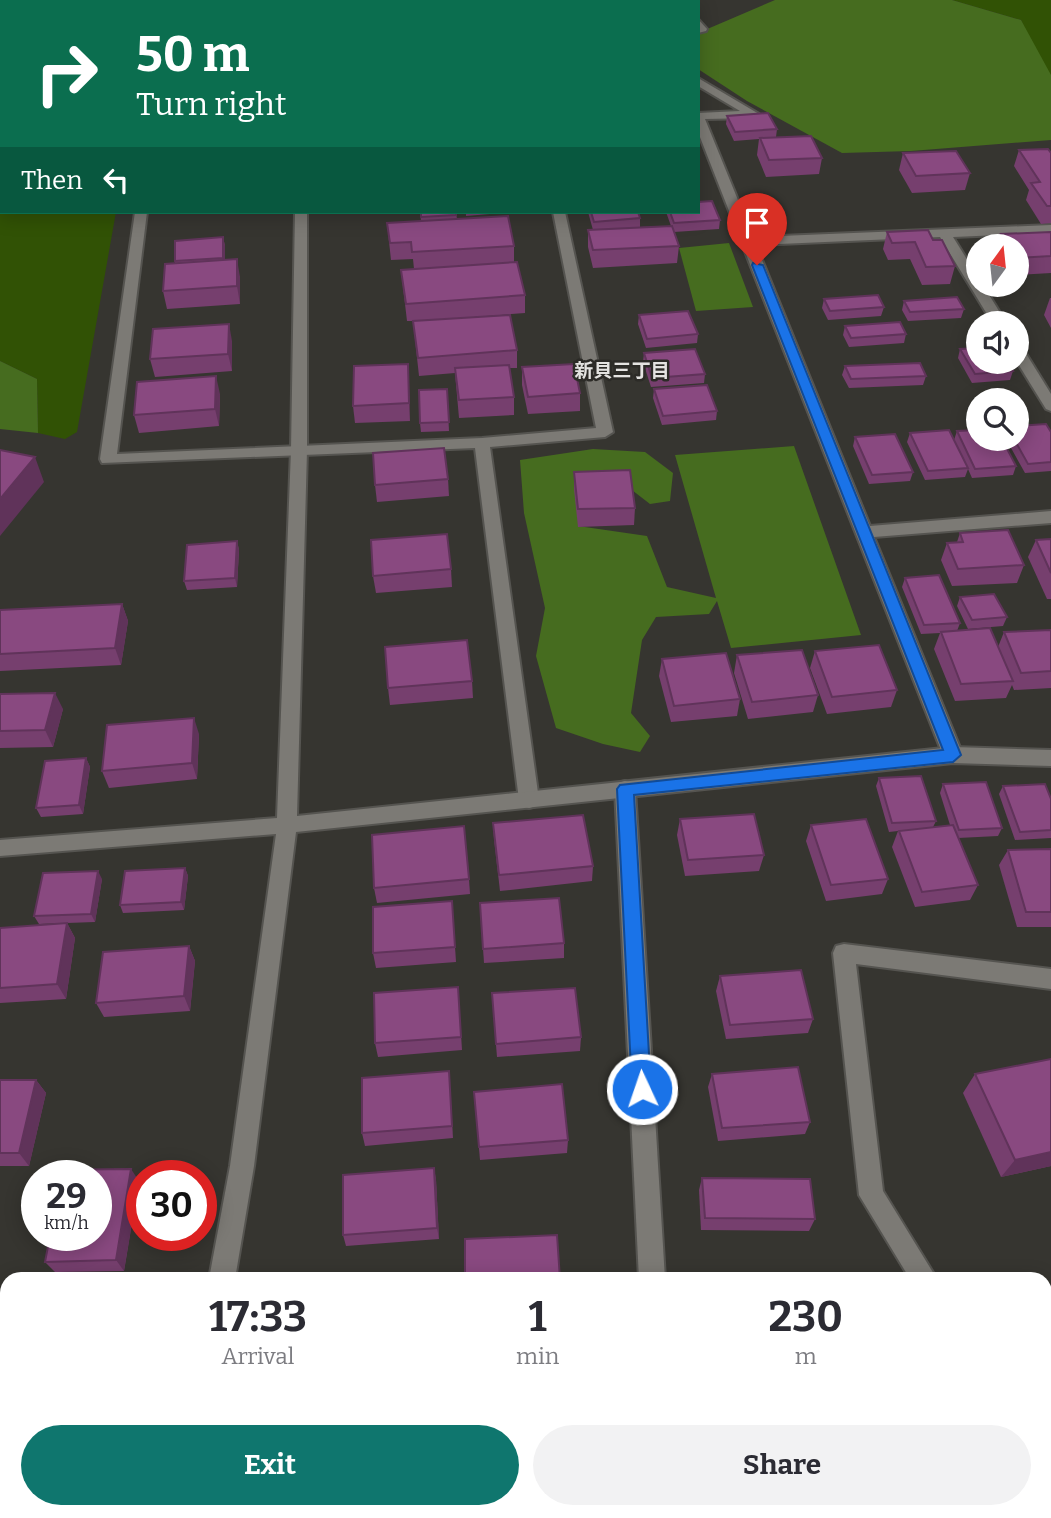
<!DOCTYPE html>
<meta charset="utf-8">
<style>
body{margin:0;font-family:Bitter,"Noto Sans JP",serif;background:#f2f2f3;color:#2b2b33;height:100vh;display:flex;flex-direction:column;font-size:26px;white-space:nowrap}
*{box-sizing:border-box;margin:0}
p{font-size:23px;color:#7c7c81}
.icon{flex:none;width:38px;height:38px;fill:none;stroke:currentColor;stroke-width:2;stroke-linecap:round;stroke-linejoin:round}
.map{position:relative;flex:1;overflow:hidden}
.sheet{position:absolute;left:0px;top:1272px;width:1052px;height:247px;display:flex;flex-direction:column;background:#fff;border-radius:21px 21px 0 0;box-shadow:0 4px 18px #0003}
.sheet>*{flex:none}
.top-card{position:absolute;left:0px;top:0px;width:700px;height:214px;box-shadow:0 4px 18px #0003;background:#0b6e4f;color:#fff;overflow:hidden}
.needle{width:46px;rotate:15deg}
.tools{position:absolute;left:966px;top:234px;display:grid;gap:14px}
.tools a{display:grid;place-items:center;width:63px;height:63px;border-radius:50%;background:#fff;box-shadow:0 4px 18px #0003;font-size:35px}
.speed{position:absolute;left:21px;top:1160px;display:flex;gap:14px;font-size:35px;font-weight:700;text-align:center}
.speed>*{display:grid;place-content:center;width:91px;height:91px;border-radius:50%;background:#fff;box-shadow:0 4px 18px #0003;line-height:1}
.speed small{font-size:18px;font-weight:400}
.speed .limit{border:10px solid #d22;background:#fff;color:#111}
.pin{position:absolute;display:grid;place-items:center;width:60px;height:60px;color:#fff;margin:-72px -30px;border-radius:50% 50% 50% 0;rotate:-45deg;box-shadow:0 0 7px #0007}
.pin .icon{rotate:45deg}
.me{position:absolute;width:77px;margin:-38px;rotate:357deg;stroke-linejoin:round;filter:drop-shadow(0 0 5px #0008)}
.turn{display:flex;align-items:center;gap:24px;height:147px;padding:0 21px;font-size:32px}
.turn .icon{width:91px;height:91px;stroke-width:2.5}
.turn b{display:block;font-size:49px;line-height:60px}
.then{display:flex;align-items:center;height:66px;padding:0 21px;background:#0003;gap:14px;font-size:26px}
.eta{display:flex;justify-content:space-evenly;align-items:center;height:119px;text-align:center}
.eta b{font-size:42px;font-weight:700;line-height:49px}
.action{display:flex;gap:14px;margin-top:auto;padding:14px 21px}
.action a{flex:1;height:80px;border-radius:42px;background:#0f766e;color:#fff;font-size:28px;font-weight:700;line-height:80px;text-align:center}
.action a+a{background:#f2f2f3;color:#2b2b33}
.map>svg:first-child{display:block}
</style>
<div class="map">
<svg width="1051" height="1518" viewBox="0 0 1051 1518">
<rect width="100%" height="100%" fill="#363530"/>
<g fill="#315205">
<path d="M952,0H1051V87L1021,20Z"/>
<path d="M0,179L2,212H116L77,432L65,439L38,433L37,379L0,361Z"/>
</g>
<g fill="#466c1f">
<path d="M775,0H952L1021,20L1051,75V140L911,151L842,153L747,101L698,69V33Z"/>
<path d="M729,243L753,307L696,311L679,248Z"/>
<path d="M0,361L37,379L38,433L0,429Z"/>
<path d="M794,446L861,635L731,648L717,601L709,614L656,617L642,640L631,713L650,736L640,752L603,744L556,728L536,656L545,608L524,513L520,460L593,449L645,452L673,473L670,501L650,504L628,487L578,526L647,536L667,587L716,598L675,455Z"/>
</g>
<g fill="none" stroke-linecap="round" stroke-linejoin="round">
<g stroke="#555450" stroke-width="4">
<g id="minor">
<path d="M502,0H512L513,2H503Z"/>
<path d="M683,0H693L694,2H684Z"/>
<path d="M698,19L707,29L706,31L698,33Z"/>
<rect x="0" y="59" width="2" height="6"/>
<path d="M698,78L759,114L753,118L705,119L753,237L1051,225V233L953,237L978,277V285H983L1007,324H993L940,237L756,245L870,526L1051,511V523L874,537L963,755L960,760L953,763L946,760L943,755L698,132V113L740,111L698,86Z"/>
<rect x="0" y="163" width="2" height="8"/>
<path d="M135,212H147L117,454L482,438L596,428L553,212H565L613,432L605,437L490,447L539,800L536,806L529,808L522,806L519,800L475,448L102,463L100,459Z"/>
<path d="M1017,346L1022,347L1051,394V411L1046,409L1017,362Z"/>
<path d="M625,781L632,783L635,789L665,1279H639L615,789L618,783Z"/>
<path d="M844,944L1051,969V989L856,964L883,1191L937,1279H910L859,1195L833,953L836,946Z"/>
<path d="M1045,1457L1051,1460V1495L1045,1492Z"/>
<path d="M651,1512H679L680,1518H652Z"/>
</g>
</g>
<g stroke="#555450" stroke-width="4">
<g id="tertiary">
<rect x="301" y="0" width="10" height="2"/>
<path d="M295,212H307V450L297,816L953,747L1051,750V766L953,763L296,832L254,1166L235,1279H209L230,1166L276,834L0,856V840L277,818L291,450Z"/>
<path d="M167,1512H195L194,1518H166Z"/>
</g>
</g>
<use href="#minor" fill="#7c7a75" fill-rule="evenodd"/>
<use href="#tertiary" fill="#7c7a75" fill-rule="evenodd"/>
</g>
<g fill="#763f6e">
<path d="M0,0H73L72,2H2V18H0Z"/>
<path d="M522,0H559L522,2Z"/>
<path d="M2,67V125H0V94L1,91H0V70Z"/>
<path d="M727,116L777,129L776,137L822,158L819,174L766,177L757,155L759,139L734,141L726,124Z"/>
<path d="M1019,150L1051,153V223L1041,224L1026,200L1029,190L1014,166Z"/>
<path d="M903,153L970,173L965,190L912,193L899,170Z"/>
<path d="M420,212H456L457,219L514,246V262L525,295V313L433,320L517,350V368H509L514,397V415L459,418L455,373L419,376L413,321H407L401,270L414,269L413,259L391,260L387,223L421,221Z"/>
<path d="M466,212H512L466,216Z"/>
<path d="M588,212H638L640,218V227L671,226L666,212H698L720,220L719,229L674,232L679,246L677,263L593,268L588,247V230H593Z"/>
<path d="M887,232L933,240L955,266L950,284L922,285L910,259L888,260L883,249Z"/>
<path d="M1051,232V273L1017,275V247H998L1001,234Z"/>
<path d="M223,237L225,246V260L240,277V304L167,309L163,291L175,264V261Z"/>
<path d="M1050,298H1051V328L1044,315Z"/>
<path d="M824,299L884,307L881,316L828,320L822,308Z"/>
<path d="M904,301L964,309L961,318L908,321L902,310Z"/>
<path d="M639,315L698,334L697,343L646,348L638,324Z"/>
<path d="M845,326L906,334L904,343L849,347L843,335Z"/>
<path d="M232,341V371L155,377L150,359Z"/>
<path d="M960,349L1013,371L1010,380L972,383L958,358Z"/>
<path d="M644,353L705,374L704,383L651,387L643,362Z"/>
<path d="M408,364L410,421L355,423L353,406Z"/>
<path d="M845,366L926,376L923,385L849,388L842,375Z"/>
<path d="M522,367L580,393V411L528,414L522,385Z"/>
<path d="M447,389L449,431L421,432L420,423Z"/>
<path d="M654,389L717,411L716,420L662,425L653,398Z"/>
<path d="M220,394L219,426L139,433L134,415Z"/>
<path d="M957,431L1016,466L1013,475L972,478L968,469L965,477L925,480L907,442L910,433L954,440Z"/>
<path d="M1051,432V471L1025,473L1006,439H1017Z"/>
<path d="M855,437L913,472L910,481L869,484L853,446Z"/>
<path d="M574,472L635,508L634,525L578,527L574,489Z"/>
<path d="M448,479L449,496L377,502L375,485Z"/>
<path d="M960,533L1024,565L1017,583L952,586L941,560L947,543L957,542Z"/>
<path d="M1051,539V599H1047L1028,557L1036,540Z"/>
<path d="M237,541L239,550L237,587L187,590L184,581Z"/>
<path d="M451,569L452,587L376,593L373,576Z"/>
<path d="M905,578L960,623L957,631L998,647L1004,632L1051,630V688L1014,690L1012,685L1006,698L955,701L934,649L940,633L921,634L902,587Z"/>
<path d="M960,597L1007,617L1003,626L968,629L957,606Z"/>
<path d="M122,604L128,621L121,665L0,671V610Z"/>
<path d="M815,651L897,690L891,707L827,714L810,668Z"/>
<path d="M737,655L818,695L813,712L748,719L734,673Z"/>
<path d="M662,659L740,699L737,716L671,722L659,676Z"/>
<path d="M472,681L473,698L390,705L388,688Z"/>
<path d="M0,694L63,709L53,747L0,748Z"/>
<path d="M199,734L197,779L109,788L102,771Z"/>
<path d="M86,758L90,767L83,814L41,817L36,808Z"/>
<path d="M879,778L936,821L933,827L950,825L940,793L943,784L1002,828L998,836L958,838L978,885L970,900L915,907L892,847L898,831L889,832L876,786Z"/>
<path d="M1003,786L1051,799V838L1015,840L999,794Z"/>
<path d="M680,819L764,855L759,871L685,876L677,835Z"/>
<path d="M493,823L593,866L592,881L500,891L494,839Z"/>
<path d="M811,825L888,879L882,894L826,901L806,841Z"/>
<path d="M1051,849V927H1017L999,865L1008,850Z"/>
<path d="M185,868L188,876L184,910L123,913L120,905Z"/>
<path d="M102,879L95,922L67,923L75,938L66,999L0,1003V928L64,923L39,924L34,916Z"/>
<path d="M469,879L470,894L377,903L374,888Z"/>
<path d="M452,901L456,962L376,968L373,953Z"/>
<path d="M480,903L564,943V958L484,963Z"/>
<path d="M189,946L195,961L190,1011L104,1017L96,1003Z"/>
<path d="M720,976L813,1019L808,1033L726,1039L716,991Z"/>
<path d="M458,987L462,1050L378,1057L375,1043Z"/>
<path d="M493,1008L581,1037L580,1051L497,1057Z"/>
<path d="M712,1074L810,1122L805,1134L718,1141L708,1087Z"/>
<path d="M975,1074L1051,1166L1001,1177L963,1093Z"/>
<path d="M0,1080H36L46,1093L29,1166H0Z"/>
<path d="M450,1085L453,1138L365,1146L362,1133Z"/>
<path d="M474,1092L568,1140L567,1153L480,1160Z"/>
<path d="M434,1168L436,1180L439,1239L346,1246L343,1235Z"/>
<path d="M702,1178L815,1219L809,1231L701,1230L699,1190Z"/>
<path d="M139,1181L124,1271L55,1272L45,1262L96,1236Z"/>
<rect x="0" y="1336" width="7" height="108"/>
<path d="M907,1512H994L997,1518H910Z"/>
</g>
<g fill="#60335a">
<path d="M223,237L225,246V267L223,258Z"/>
<path d="M237,259L240,277V304L237,286Z"/>
<path d="M229,324L232,341V371L228,354Z"/>
<path d="M408,364L409,382L410,421L409,403Z"/>
<path d="M216,376L220,394L219,426L215,409Z"/>
<path d="M35,457L44,482L0,536V499Z"/>
<path d="M237,541L239,550L237,587L235,578Z"/>
<path d="M122,604L128,621L121,665L115,648Z"/>
<path d="M55,693L63,709L53,747L45,730Z"/>
<path d="M194,718L199,734L197,779L192,763Z"/>
<path d="M86,758L90,767L83,814L79,805Z"/>
<path d="M185,868L188,876L184,910L181,902Z"/>
<path d="M98,871L102,879L95,922L91,914Z"/>
<path d="M67,923L75,938L66,999L57,984Z"/>
<path d="M189,946L195,961L190,1011L184,996Z"/>
<path d="M36,1080L46,1093L29,1166L19,1153Z"/>
<path d="M1051,1152V1166L1001,1177L1015,1160Z"/>
<path d="M434,1168L436,1180L439,1239L437,1228Z"/>
<path d="M131,1169L139,1181L124,1271L116,1260Z"/>
</g>
<g fill="#894980" stroke="#60335a" stroke-width="2">
<path d="M0,23H2V35L0,38Z"/>
<path d="M2,67V82H0V70Z"/>
<path d="M2,90V109H0V94Z"/>
<path d="M768,113L777,129L735,132L727,116Z"/>
<path d="M811,136L822,158L769,160L760,138Z"/>
<path d="M1048,149L1051,153V206H1047L1031,183L1040,182L1019,150Z"/>
<path d="M956,151L970,173L916,176L903,153Z"/>
<path d="M712,201L720,220L674,223L670,212H698V202Z"/>
<path d="M421,212H456V215L421,217Z"/>
<path d="M591,212H638L640,218L594,222Z"/>
<path d="M508,216L514,246L412,252L411,242L390,243L387,223Z"/>
<path d="M672,226L679,246L593,250L588,230Z"/>
<path d="M928,230L933,240H942L955,266L926,267L915,242L892,243L887,232Z"/>
<path d="M1051,232V256L1017,258V247H1009L1001,234Z"/>
<path d="M223,237V258L175,261V241Z"/>
<path d="M237,259V286L163,291L165,264Z"/>
<path d="M517,262L525,295L406,304L401,270Z"/>
<path d="M878,295L884,307L830,311L824,299Z"/>
<path d="M957,297L964,309L910,312L904,301Z"/>
<path d="M688,311L698,334L647,339L639,315Z"/>
<path d="M510,315L517,350L418,358L413,321Z"/>
<path d="M900,322L906,334L851,338L845,326Z"/>
<path d="M229,324L228,354L150,359L153,329Z"/>
<path d="M978,348V362H1007L1013,371L975,374L960,349Z"/>
<path d="M695,349L705,374L652,378L644,353Z"/>
<path d="M920,363L926,376L851,379L845,366Z"/>
<path d="M408,364L409,403L353,406L354,366Z"/>
<path d="M574,364L580,393L528,397L522,367Z"/>
<path d="M509,365L514,397L459,400L455,368Z"/>
<path d="M216,376L215,409L134,415L137,382Z"/>
<path d="M707,385L717,411L663,416L654,389Z"/>
<path d="M447,389L449,422L420,423L419,390Z"/>
<path d="M1046,424L1051,432V462L1028,464L1014,439H1017V426Z"/>
<path d="M949,430L968,468L928,471L910,433Z"/>
<path d="M978,430V439H1002L1016,466L975,469L957,431Z"/>
<path d="M895,434L913,472L872,475L855,437Z"/>
<path d="M444,448L448,479L375,485L373,453Z"/>
<path d="M0,450L35,457L0,499Z"/>
<path d="M630,470L635,508L578,509L574,472Z"/>
<path d="M1008,530L1024,565L958,569L947,543L963,542L960,533Z"/>
<path d="M447,534L451,569L373,576L371,540Z"/>
<path d="M1051,539V573L1036,540Z"/>
<path d="M237,541L235,578L184,581L187,545Z"/>
<path d="M939,575L960,623L924,625L905,578Z"/>
<path d="M994,594L1007,617L972,620L960,597Z"/>
<path d="M122,604L115,648L0,654V610Z"/>
<path d="M990,628L1013,681L961,684L941,632Z"/>
<path d="M1051,630V671L1021,673L1004,632Z"/>
<path d="M467,640L472,681L388,688L385,647Z"/>
<path d="M879,645L897,690L832,697L815,651Z"/>
<path d="M802,650L818,695L752,702L737,655Z"/>
<path d="M726,653L740,699L674,706L662,659Z"/>
<path d="M55,693L45,730L0,731V694Z"/>
<path d="M194,718L192,763L102,771L107,725Z"/>
<path d="M86,758L79,805L36,808L45,761Z"/>
<path d="M921,776L936,821L892,823L879,778Z"/>
<path d="M986,782L1002,828L959,830L943,784Z"/>
<path d="M1045,784L1051,799V830L1020,832L1003,786Z"/>
<path d="M754,814L764,855L688,860L680,819Z"/>
<path d="M583,815L593,866L499,875L493,823Z"/>
<path d="M866,819L888,879L831,885L811,825Z"/>
<path d="M953,825L978,885L922,892L899,831Z"/>
<path d="M464,826L469,879L374,888L372,835Z"/>
<path d="M1051,849V912H1026L1008,850Z"/>
<path d="M185,868L181,902L120,905L125,871Z"/>
<path d="M98,871L91,914L34,916L43,873Z"/>
<path d="M559,898L564,943L483,949L480,903Z"/>
<path d="M452,901L455,947L373,953V907Z"/>
<path d="M67,923L57,984L0,988V928Z"/>
<path d="M189,946L184,996L96,1003L103,952Z"/>
<path d="M801,970L813,1019L730,1025L720,976Z"/>
<path d="M458,987L461,1037L375,1043L374,993Z"/>
<path d="M575,988L581,1037L496,1044L492,993Z"/>
<path d="M1051,1059V1152L1015,1160L975,1074Z"/>
<path d="M798,1067L810,1122L722,1128L712,1074Z"/>
<path d="M449,1071L452,1126L362,1133V1078Z"/>
<path d="M0,1080H36L19,1153H0Z"/>
<path d="M562,1084L568,1140L479,1147L474,1092Z"/>
<path d="M434,1168L437,1228L343,1235V1175Z"/>
<path d="M131,1169L116,1260L45,1262L50,1236H96V1176H41L42,1170Z"/>
<path d="M702,1178L810,1179L815,1219L705,1218Z"/>
<path d="M557,1235L560,1279H465V1239Z"/>
<rect x="0" y="1336" width="7" height="100"/>
<path d="M919,1512H994L997,1518H922Z"/>
</g>
<path fill="#1a73e8" stroke="#114b97" stroke-width="2" d="M753,263L763,265L961,755L953,762L634,795L651,1089L649,1095L642,1098L635,1095L632,1089L617,789L620,785L943,750L752,265Z"/>
<g text-anchor="middle" stroke-width="5" stroke-linejoin="round" paint-order="stroke">
<g font-size="19" font-weight="bold" fill="#e4e3e1" stroke="#2c2b27">
<text x="622" y="377">新貝三丁目</text>
</g>
</g>
</svg>
<div class="tools">
<a><svg class="needle" viewBox="-14 -14 28 28"><path d="M0-13l5 13h-10z" fill="#e53935"/><path d="M0 13l5-13h-10z" fill="#7c7c81"/></svg></a>
<a><svg class="icon" aria-label="sound" viewBox="0 0 24 24"><path d="M4 9h4l5-4v14l-5-4H4zM17 9q2 3 0 6"/></svg></a>
<a><svg class="icon" aria-label="search" viewBox="0 0 24 24"><circle cx="10" cy="10" r="6"/><path d="M15 15l6 6"/></svg></a>
</div>
<div class="speed"><div>29<small>km/h</small></div><div class="limit">30</div></div>
<div class="pin" style="left:757px;top:265px;background:#d93025"><svg class="icon" aria-label="arrive" viewBox="0 0 24 24"><path d="M6 21V4h12l-3 4 3 4H6"/></svg></div>
<svg class="me" style="left:642px;top:1089px" viewBox="-20 -20 40 40"><circle r="17" fill="#1a73e8" stroke="#fff" stroke-width="3"/><path d="M0-11L8 9 0 5-8 9z" fill="#fff"/></svg>
<div class="top-card">
<div class="turn"><svg class="icon" aria-label="right" viewBox="0 0 24 24"><path d="M7 20v-9h11M14 6l5 5-5 5"/></svg><div><b>50 m</b>Turn right</div></div>
<div class="then">Then<svg class="icon" aria-label="left" viewBox="0 0 24 24"><path d="M17 20v-9H6M10 6l-5 5 5 5"/></svg></div>
</div>
<section class="sheet">
<div class="eta">
<div><b>17:33</b><p>Arrival</p></div>
<div><b>1</b><p>min</p></div>
<div><b>230</b><p>m</p></div>
</div>
<div class="action"><a>Exit</a><a>Share</a></div>
</section>
</div>
